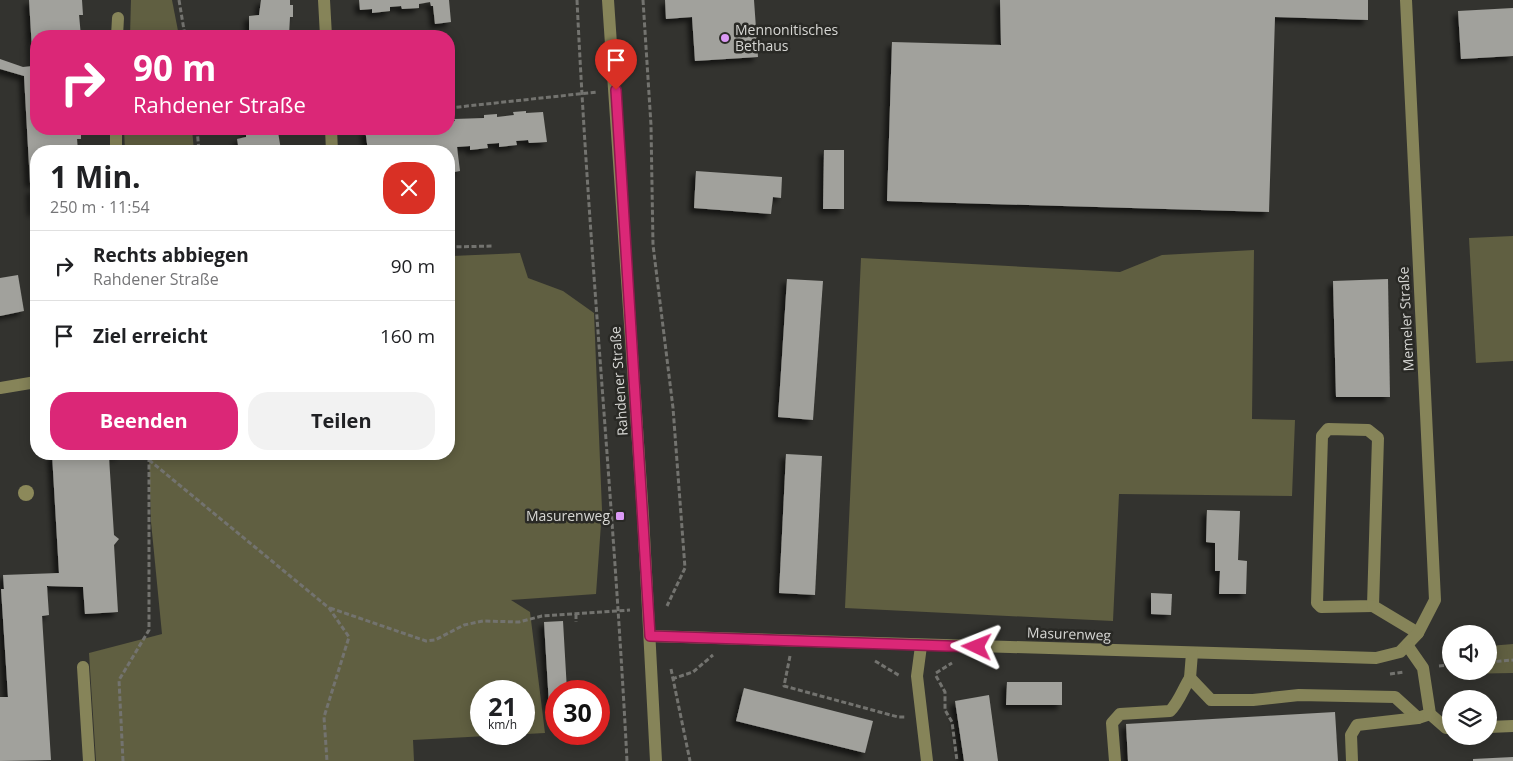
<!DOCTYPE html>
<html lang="de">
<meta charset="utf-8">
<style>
body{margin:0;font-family:"Open Sans",sans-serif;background:#f2f2f2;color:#202124;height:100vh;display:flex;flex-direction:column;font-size:19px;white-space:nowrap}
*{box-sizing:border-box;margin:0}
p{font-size:16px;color:#757577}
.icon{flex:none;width:28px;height:28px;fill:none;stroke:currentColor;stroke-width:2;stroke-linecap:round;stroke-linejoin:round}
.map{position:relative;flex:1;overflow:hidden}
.details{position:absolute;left:30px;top:145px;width:425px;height:315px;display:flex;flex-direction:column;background:#fff;border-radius:20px;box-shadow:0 2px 12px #0003}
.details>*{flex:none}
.guide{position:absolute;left:30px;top:30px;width:425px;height:105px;border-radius:20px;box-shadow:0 2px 12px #0003;background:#db2777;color:#fff;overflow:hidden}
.controls{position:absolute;left:1442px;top:625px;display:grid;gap:10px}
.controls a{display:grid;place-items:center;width:55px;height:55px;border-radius:50%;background:#fff;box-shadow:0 2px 12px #0003;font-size:25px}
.speed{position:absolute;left:470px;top:680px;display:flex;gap:10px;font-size:25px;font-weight:700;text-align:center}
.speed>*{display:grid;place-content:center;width:65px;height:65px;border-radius:50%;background:#fff;box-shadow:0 2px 12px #0003;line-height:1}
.speed small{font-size:12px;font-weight:400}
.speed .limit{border:8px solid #d22;background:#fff;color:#111}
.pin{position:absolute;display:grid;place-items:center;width:42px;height:42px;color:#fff;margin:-51px -21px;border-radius:50% 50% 50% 0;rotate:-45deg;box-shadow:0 0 5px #0007}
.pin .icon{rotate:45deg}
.me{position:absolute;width:55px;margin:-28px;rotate:272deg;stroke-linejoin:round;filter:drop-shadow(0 0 4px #0008)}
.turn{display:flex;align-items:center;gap:18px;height:105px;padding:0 20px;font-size:22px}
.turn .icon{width:65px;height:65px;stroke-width:2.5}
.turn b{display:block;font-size:35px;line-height:42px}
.round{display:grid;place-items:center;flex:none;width:52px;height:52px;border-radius:20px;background:#f2f2f2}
.headline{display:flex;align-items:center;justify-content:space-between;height:85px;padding:0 20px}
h1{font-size:30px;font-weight:700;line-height:38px}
.button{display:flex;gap:10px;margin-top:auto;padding:10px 20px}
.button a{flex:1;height:58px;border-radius:20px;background:#db2777;color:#fff;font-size:20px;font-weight:700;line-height:58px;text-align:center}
.button a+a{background:#f2f2f2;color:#202124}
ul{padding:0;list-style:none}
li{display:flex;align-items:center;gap:15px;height:70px;padding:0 20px;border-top:1px solid #e0e0e0}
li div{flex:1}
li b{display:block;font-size:19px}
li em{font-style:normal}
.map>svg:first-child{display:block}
</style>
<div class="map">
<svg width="1513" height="761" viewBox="0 0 1513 761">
<defs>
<filter id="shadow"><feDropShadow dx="-4.5" dy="4.5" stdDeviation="2.5" flood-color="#0009"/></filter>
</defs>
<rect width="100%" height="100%" fill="#33332f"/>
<g fill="#605f41" fill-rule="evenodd">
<path d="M131,0H172L179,36H130Z"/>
<path d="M124,129H192L194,151H125Z"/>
<path d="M1513,236V361L1476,363L1469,238Z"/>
<path d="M1254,250L1252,419L1295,420L1292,496L1119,494L1113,621L845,608L861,258L1120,272L1162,255Z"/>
<path d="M520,253L528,278L563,291L594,313L602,510L596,594L511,600L530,612L545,733L413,740L414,761H96L89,653L162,634L151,522L149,454H449V328L455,327L452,256ZM481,691H524V734H481Z"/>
<path d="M1513,644V673L1458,674V671H1489V646Z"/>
</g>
<g fill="#a1a19c" filter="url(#shadow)">
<path d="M29,0H82L83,15H79L81,36H36V129H81V139H77L78,151H36V183H30L24,76L0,69V59L23,67L33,66Z"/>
<path d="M261,0H290V5H293V17H290L289,35L293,36L249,34V16L259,15Z"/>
<path d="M359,0H449L451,22L435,24L433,6H431L430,2L419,4V8L402,9L401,6L390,7V11L372,13V9L360,10Z"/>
<path d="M665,0H754L758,57L695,61L692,17L666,19Z"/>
<path d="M1000,0H1368V20L1275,17L1269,212L887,201L892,42L1001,45Z"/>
<path d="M1513,8V56L1461,59L1458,11Z"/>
<path d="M526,111V113L543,112L547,142L529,143L528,140L516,141L517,145L499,147V143L487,144L488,148L470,150V146L457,147L460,171L449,173V151H368L365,129H449V122L455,121L454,119L484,118V115L497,114V117L514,115L513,112Z"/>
<path d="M246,129H281V131L278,132L281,150L284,149V151H239L237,139L246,137Z"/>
<path d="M824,150H844V209H823Z"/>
<path d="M696,171L782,177L781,198L773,197L771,214L694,208Z"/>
<path d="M36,188V211L32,212L31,189Z"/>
<path d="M18,275L24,311L0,316V278Z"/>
<path d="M787,279L823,281L813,420L778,417Z"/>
<path d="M1388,279L1390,397H1336L1333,281Z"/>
<path d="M52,454H121V456L109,457L114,535L119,539L114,545L118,612L85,614L83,587L47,586L49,615L42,616L51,760L0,761V697H8L1,589H4L3,575L59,573Z"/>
<path d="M786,454L822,456L815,595L779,593Z"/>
<path d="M1207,510L1240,511L1238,560L1247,561L1246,594H1219L1220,571H1215V543L1206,542Z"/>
<path d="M1151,593L1172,594L1171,615L1151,614Z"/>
<path d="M563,621L567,691H556V705H549L544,622Z"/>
<path d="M1007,682H1062V705H1006Z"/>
<path d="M744,688L873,721L865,753L736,721Z"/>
<path d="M989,695L998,761H964L955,701Z"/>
<path d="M1335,712L1338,761H1128L1126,724Z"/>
<path d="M1513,757V761H1473V759Z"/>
</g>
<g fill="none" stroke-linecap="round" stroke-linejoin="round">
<g stroke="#73736f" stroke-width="3" stroke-dasharray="5 2.5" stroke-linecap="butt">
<path d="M179,0L185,36"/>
<path d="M577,0C589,254 614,507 627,761"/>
<path d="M643,0L651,125L653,245L673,408L685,568L667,606"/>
<path d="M449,108L597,92"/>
<path d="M197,129L199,151"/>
<path d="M449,247L494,246"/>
<path d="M149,460L329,608L349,637L324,717L327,761"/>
<path d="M330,608L426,641L435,640L464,625L483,621L519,622L542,616L630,610"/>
<path d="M576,614V622"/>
<path d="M790,656L784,686L898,717H906"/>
<path d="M875,661L900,676"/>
<path d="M1489,662L1513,660"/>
<path d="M1439,666L1451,665"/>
<path d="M671,669L690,761"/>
<path d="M936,673L952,663"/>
<path d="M1390,674L1404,672"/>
<path d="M936,676L945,692V710L952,722L957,761"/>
<path d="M672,679L693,672L713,655"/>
<path d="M123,761L119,680L149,630V454"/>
</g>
<g stroke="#868459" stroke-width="12">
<path d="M324,0L326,36"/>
<path d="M608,0L643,516L656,761"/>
<path d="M117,36L118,18"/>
<path d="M331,129L332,151"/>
<path d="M116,151V129"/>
<path d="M0,388L36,382"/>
<path d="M1328,429L1368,430L1378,438L1373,606L1321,607L1317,603L1322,436Z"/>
<path d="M1373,606L1418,633"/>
<path d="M650,636L1376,658L1400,652L1418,633L1435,600L1406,0"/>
<path d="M1407,645L1423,668L1430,714L1446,728H1451"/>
<path d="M921,646L917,676L927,761"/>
<path d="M83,667L89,761"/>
<path d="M1190,678L1192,653"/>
<path d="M1489,727L1513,726"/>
<path d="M1115,761L1112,723L1120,714L1170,711C1179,702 1183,689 1190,678L1211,700H1253L1299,695L1395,697L1418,718L1430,714"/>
<path d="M1352,761L1351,735L1357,725L1418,718"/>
</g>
</g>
<circle fill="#8c895a" cx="26" cy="493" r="8"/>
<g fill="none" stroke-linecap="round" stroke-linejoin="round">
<g stroke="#8e194d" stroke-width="12">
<path id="route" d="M616,90L650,636L977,647"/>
</g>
<use href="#route" stroke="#db2777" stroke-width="9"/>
</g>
<g fill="#db99f5" stroke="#292925" stroke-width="2">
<circle cx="725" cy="38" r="5"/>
<rect x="615" y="511" width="10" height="10" rx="2.5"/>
</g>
<g text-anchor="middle" stroke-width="5" stroke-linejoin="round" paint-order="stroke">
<g font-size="14" fill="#d7d7d4" stroke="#292925" text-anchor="start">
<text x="735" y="35">Mennonitisches<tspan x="735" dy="16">Bethaus</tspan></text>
<text x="610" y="521" text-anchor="end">Masurenweg</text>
</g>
<g font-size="14" fill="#d7d7d4" stroke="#292925">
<text transform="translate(1406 319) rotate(-93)" y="5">Memeler Straße</text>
<text transform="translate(619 381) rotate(-94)" y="5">Rahdener Straße</text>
<text transform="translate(1069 634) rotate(2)" y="5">Masurenweg</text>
</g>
</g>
</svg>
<div class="controls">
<a><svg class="icon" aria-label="sound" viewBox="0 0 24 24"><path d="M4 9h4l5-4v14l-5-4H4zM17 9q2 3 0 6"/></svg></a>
<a><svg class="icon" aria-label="layers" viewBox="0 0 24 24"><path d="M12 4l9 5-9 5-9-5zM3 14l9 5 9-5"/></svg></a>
</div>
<div class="speed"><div>21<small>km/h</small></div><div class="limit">30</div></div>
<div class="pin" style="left:616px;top:90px;background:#d93025"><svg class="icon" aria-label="arrive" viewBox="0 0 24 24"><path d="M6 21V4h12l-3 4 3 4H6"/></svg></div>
<svg class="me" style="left:977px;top:647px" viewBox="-20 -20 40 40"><path d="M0-17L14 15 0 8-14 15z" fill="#db2777" stroke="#fff" stroke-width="4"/></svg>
<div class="guide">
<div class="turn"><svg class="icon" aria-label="right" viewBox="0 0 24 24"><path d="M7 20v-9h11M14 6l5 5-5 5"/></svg><div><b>90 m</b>Rahdener Straße</div></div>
</div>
<section class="details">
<div class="headline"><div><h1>1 Min.</h1><p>250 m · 11:54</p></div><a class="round" style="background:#d93025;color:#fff"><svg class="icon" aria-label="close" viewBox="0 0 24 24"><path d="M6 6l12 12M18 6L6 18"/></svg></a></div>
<ul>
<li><svg class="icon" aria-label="right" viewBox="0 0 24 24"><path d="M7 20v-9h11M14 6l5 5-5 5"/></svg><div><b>Rechts abbiegen</b><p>Rahdener Straße</p></div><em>90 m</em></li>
<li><svg class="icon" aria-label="arrive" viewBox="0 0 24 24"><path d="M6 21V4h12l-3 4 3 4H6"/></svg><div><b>Ziel erreicht</b></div><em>160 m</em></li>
</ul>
<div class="button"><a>Beenden</a><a>Teilen</a></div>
</section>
</div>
